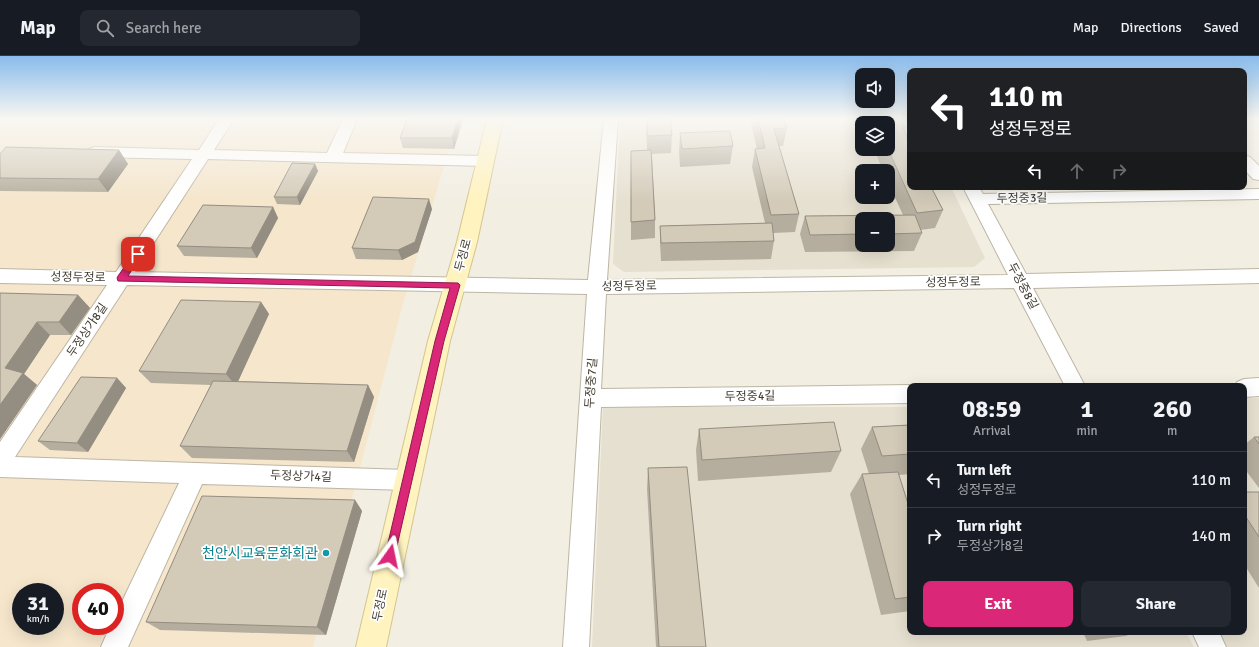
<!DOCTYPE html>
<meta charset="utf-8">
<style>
body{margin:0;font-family:Signika,"Noto Sans KR",sans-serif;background:#242831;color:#f1f3f6;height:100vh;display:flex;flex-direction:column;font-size:15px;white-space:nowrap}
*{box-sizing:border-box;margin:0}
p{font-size:13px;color:#9ea1a6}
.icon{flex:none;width:22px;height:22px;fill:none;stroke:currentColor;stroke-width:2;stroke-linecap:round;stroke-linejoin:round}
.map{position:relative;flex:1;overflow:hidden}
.drawer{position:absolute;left:907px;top:327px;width:340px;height:252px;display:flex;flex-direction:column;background:#171b24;border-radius:8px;box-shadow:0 4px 16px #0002}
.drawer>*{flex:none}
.top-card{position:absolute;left:907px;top:12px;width:340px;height:122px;border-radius:8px;box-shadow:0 4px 16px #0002;background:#202124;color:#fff;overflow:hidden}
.tools{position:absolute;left:855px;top:12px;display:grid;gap:8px}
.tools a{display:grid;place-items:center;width:40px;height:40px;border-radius:8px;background:#171b24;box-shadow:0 4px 16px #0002;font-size:20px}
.speed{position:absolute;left:12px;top:527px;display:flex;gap:8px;font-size:20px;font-weight:700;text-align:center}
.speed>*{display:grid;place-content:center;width:52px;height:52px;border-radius:50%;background:#171b24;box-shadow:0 4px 16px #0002;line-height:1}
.speed small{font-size:10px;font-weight:400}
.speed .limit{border:6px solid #d22;background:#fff;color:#111}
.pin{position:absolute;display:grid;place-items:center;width:34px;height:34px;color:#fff;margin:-17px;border-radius:8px;box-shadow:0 2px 6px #0006}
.me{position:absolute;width:44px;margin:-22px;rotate:12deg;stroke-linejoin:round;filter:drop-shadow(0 0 3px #0008)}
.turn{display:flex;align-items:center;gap:14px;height:84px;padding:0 16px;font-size:18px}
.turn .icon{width:52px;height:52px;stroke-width:2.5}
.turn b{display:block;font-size:28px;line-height:34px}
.lanes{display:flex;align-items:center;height:38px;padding:0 16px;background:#0003;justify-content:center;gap:20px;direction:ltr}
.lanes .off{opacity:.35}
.eta{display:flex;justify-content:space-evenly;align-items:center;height:68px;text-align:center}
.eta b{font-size:24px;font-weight:700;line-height:28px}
.primary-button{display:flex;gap:8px;margin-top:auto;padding:8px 16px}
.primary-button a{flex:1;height:46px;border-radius:8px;background:#db2777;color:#fff;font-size:16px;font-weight:700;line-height:46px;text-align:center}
.primary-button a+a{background:#242831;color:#f1f3f6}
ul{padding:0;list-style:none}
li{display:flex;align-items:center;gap:12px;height:56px;padding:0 16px;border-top:1px solid #363941}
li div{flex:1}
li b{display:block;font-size:15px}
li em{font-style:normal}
header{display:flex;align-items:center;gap:24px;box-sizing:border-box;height:56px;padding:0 20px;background:#171b24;border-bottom:1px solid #363941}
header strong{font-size:19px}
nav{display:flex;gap:22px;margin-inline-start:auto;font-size:14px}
.search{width:280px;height:36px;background:#242831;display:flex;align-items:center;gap:10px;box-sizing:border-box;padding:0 14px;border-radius:8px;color:#9ea1a6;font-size:15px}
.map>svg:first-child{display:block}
</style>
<header>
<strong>Map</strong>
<div class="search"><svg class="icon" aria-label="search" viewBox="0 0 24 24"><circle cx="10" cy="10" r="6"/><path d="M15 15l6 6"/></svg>Search here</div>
<nav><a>Map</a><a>Directions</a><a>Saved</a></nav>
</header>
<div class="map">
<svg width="1259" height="591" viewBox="0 0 1259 591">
<rect width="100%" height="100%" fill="#f2eee2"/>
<g fill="#e6e0d0" fill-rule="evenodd">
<path d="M620,63H910V131H951L985,202L974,211L624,216L613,208ZM862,67H888V93H862ZM862,115H888V141H862ZM862,163H888V189H862Z"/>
<path d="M1244,342H1259V591H1218L1210,576H1244Z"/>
<path d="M603,351H910V576H1186L1194,591H592Z"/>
</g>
<path fill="#f5e6cc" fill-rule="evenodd" d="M0,63H458L402,251L313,591H0ZM21,536H55V570H21ZM81,536H115V570H81Z"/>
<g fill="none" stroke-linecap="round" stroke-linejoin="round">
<g stroke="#bdb6a5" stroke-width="2">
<g id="street">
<path d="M219,63H234L214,94L327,97L343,63H357L343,97L486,100L492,102L494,105L492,108L486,110L208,103L135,216L588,224L604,63H618L607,224L1008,219L963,131H979L983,138L1259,133V143L988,148L1026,218L1259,213V227L1033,232L1085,330H1065L1014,232L606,238L601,333L910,329L912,330H910V347L601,351L589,591H563L587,238L127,229L15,401L407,414L415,417L418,424L415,431L407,434L202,428L128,591H101L110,570H115V560L179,427L0,421V386L107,229L0,227V213L116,216L192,103L94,101L89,99L86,96L89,93L94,91L199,94Z"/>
<path d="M1244,99L1250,101L1259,110V124L1253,123L1244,113Z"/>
<path d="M1259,322V340L1244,341V330H1235L1237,326L1244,323Z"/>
<path d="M1192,576H1219L1226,591H1199Z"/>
</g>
</g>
<g stroke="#d3c591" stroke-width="2">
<path id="secondary" d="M487,63H503L477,186L450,285L386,591H356L428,285L457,186Z"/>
</g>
<use href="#street" fill="#fff" fill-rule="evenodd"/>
<use href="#secondary" fill="#fff3bf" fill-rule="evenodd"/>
</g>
<g fill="#b5ae9e" fill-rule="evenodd">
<path d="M407,63H463L454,93L403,92L400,82Z"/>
<path d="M646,63H670L672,79L671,97L652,98L655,164V182L631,184V95L647,94Z"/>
<path d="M750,63H784L787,72L783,90H779L799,158L795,176L773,177L774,185L771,203L661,205L660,187V170L765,167L752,111L755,93H757Z"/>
<path d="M861,63H900L905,72L904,75L943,154L935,172L920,174L922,177L914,195L805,196L800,178L805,160L903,159L888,126V115H883L874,93H888V67H862ZM862,163H888V189H862Z"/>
<path d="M680,77L733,90L730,108L680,111L679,95Z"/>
<path d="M119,94L128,108L108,136L0,135V98Z"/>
<path d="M315,108L318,115L300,149L277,148L274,141Z"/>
<path d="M273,151L278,162L257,202L184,200L177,190Z"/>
<path d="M432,153L418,196L402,204L356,203L352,192Z"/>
<path d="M0,237L78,239L90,252L71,279H50L24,318L37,329L0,383Z"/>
<path d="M261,246L269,258L238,325L368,329L374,341L354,406L192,402L180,390L211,329L151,327L139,315Z"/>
<path d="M117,322L126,332L88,396L50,394L38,385Z"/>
<path d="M910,369V418L899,419L910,454V555L881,559L850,438L862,418H869L861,393L872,371Z"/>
<path d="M699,373L841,395L831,416L698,425L696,394Z"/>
<path d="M1254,381H1259V432L1244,412V389Z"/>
<path d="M648,412L706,591H656L647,433Z"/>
<path d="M1244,436H1259V532L1244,508Z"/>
<path d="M355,444L362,455L326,579L160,574L146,566Z"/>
<path d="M1083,576H1134L1126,580L1087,585Z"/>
</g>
<g fill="#948d81">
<path d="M458,63H463L454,93L452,82Z"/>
<path d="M119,94L128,108L108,136L98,123Z"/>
<path d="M315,108L318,115L300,149L297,141Z"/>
<path d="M429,143L432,153L418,196L402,204L398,194Z"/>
<path d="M273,151L278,162L257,202L251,192Z"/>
<path d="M78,239L90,252L71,279L59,266Z"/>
<path d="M261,246L269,258L236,330L226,318Z"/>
<path d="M37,266L50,279L24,318L37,329L0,383V349L5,312Z"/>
<path d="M117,322L126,332L88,396L77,387Z"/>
<path d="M368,329L374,341L354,406L347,395Z"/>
<path d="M355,444L362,455L326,579L317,571Z"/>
</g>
<g fill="#d3cab8" stroke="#948d81">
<path d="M407,63H458L452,82H400Z"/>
<path d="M647,63H670L672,79L647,80Z"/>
<path d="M758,63H784L787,72L774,73L799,158L771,159L755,93L765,92Z"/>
<path d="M874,63H900L905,72H903L910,88V131H931L943,154L917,157L888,93V67H876Z"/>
<path d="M730,75L733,90L682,93L680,77Z"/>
<path d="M6,91L119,94L98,123L0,122V98Z"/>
<path d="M651,94L655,164L631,166V95Z"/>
<path d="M292,107L315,108L297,141H274Z"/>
<path d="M373,141L429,143L415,186L398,194L352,192Z"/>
<path d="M203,149L273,151L251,192L177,190Z"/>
<path d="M915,159L922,177L888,178V163H862V178L810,179L805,160Z"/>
<path d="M772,167L774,185L661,187L660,170Z"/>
<path d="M0,237L78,239L59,266H37L5,312L23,317L0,349Z"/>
<path d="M181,244L261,246L226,318L139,315Z"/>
<path d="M81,321L117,322L77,387L38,385Z"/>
<path d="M213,325L368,329L347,395L180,390Z"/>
<path d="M834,366L841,395L702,404L699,373Z"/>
<path d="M910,369V398L882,400L872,371Z"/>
<path d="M1254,381H1259V388Z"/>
<path d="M687,411L706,591H659L648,412Z"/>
<path d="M898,416L910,454V541L895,543L862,418Z"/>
<path d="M1244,436H1259V481L1244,458Z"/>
<path d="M202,440L355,444L317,571L146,566Z"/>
</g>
<linearGradient id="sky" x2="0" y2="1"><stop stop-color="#89bcec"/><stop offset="0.43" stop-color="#f9f7f2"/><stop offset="1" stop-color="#f9f7f2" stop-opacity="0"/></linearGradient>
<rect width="1259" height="146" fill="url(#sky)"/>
<path fill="#db2777" stroke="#8e194d" d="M138,195L142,198L128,220L458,227L460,229L444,285L394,503L390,505L386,503L385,500L435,285L450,232L118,225L117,222L118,220L135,196Z"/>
<circle fill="#0f9aa8" stroke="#fff" stroke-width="1.5" cx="326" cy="497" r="4"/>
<g text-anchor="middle" stroke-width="3.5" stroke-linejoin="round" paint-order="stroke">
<g font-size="12" fill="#433e33" stroke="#fff">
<text transform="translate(1022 142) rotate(-1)" y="4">두정중3길</text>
<text transform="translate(463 199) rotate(-75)" y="4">두정로</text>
<text transform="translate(78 221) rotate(1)" y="4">성정두정로</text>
<text transform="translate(953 226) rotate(-1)" y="4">성정두정로</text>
<text transform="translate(629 230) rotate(-1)" y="4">성정두정로</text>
<text transform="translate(1023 230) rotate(62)" y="4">두정중8길</text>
<text transform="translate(87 274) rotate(-56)" y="4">두정상가8길</text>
<text transform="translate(591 327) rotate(-86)" y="4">두정중7길</text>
<text transform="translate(750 340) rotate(-1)" y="4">두정중4길</text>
<text transform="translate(301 420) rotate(2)" y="4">두정상가4길</text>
<text transform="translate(380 549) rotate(-78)" y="4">두정로</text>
</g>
<g font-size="14" fill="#0d838f" stroke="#fff" text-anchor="end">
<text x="318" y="502">천안시교육문화회관</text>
</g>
</g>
</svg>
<div class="tools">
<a><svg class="icon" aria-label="sound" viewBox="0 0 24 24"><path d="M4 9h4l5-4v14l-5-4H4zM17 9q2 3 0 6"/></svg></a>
<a><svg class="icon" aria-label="layers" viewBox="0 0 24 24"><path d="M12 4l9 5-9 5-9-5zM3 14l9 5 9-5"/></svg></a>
<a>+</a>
<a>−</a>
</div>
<div class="speed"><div>31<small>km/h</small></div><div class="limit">40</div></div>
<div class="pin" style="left:138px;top:198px;background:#d93025"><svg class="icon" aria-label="arrive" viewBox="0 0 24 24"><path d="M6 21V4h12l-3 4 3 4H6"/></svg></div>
<svg class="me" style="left:390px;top:500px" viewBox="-20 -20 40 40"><path d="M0-17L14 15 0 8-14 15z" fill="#db2777" stroke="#fff" stroke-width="4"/></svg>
<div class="top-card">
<div class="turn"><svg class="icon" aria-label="left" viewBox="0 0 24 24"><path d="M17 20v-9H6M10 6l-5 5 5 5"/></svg><div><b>110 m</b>성정두정로</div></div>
<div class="lanes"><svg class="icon" aria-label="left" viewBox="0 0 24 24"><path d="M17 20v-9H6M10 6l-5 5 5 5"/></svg><svg class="icon off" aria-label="ahead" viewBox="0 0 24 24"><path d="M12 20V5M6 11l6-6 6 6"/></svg><svg class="icon off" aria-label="right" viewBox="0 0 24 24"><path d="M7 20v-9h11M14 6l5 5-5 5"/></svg></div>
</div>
<section class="drawer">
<div class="eta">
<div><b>08:59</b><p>Arrival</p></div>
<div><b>1</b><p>min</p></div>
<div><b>260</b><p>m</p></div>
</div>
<ul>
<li><svg class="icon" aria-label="left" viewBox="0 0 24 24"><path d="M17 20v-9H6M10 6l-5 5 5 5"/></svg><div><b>Turn left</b><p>성정두정로</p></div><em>110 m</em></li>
<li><svg class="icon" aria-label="right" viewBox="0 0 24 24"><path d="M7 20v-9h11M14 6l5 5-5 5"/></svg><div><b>Turn right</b><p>두정상가8길</p></div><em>140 m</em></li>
</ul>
<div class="primary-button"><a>Exit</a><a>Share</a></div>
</section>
</div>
